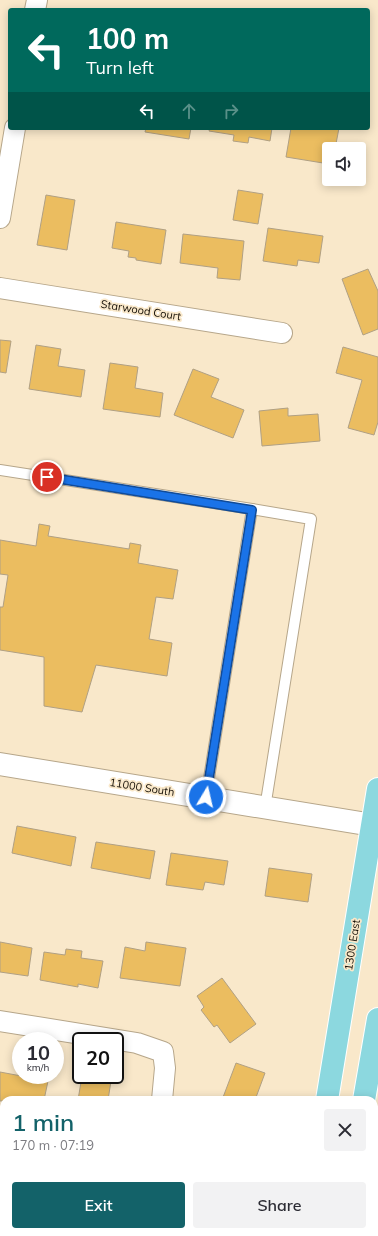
<!DOCTYPE html>
<meta charset="utf-8">
<style>
body{margin:0;font-family:Mulish,sans-serif;background:#f2f2f3;color:#2b2b33;height:100vh;display:flex;flex-direction:column;font-size:15px;white-space:nowrap}
*{box-sizing:border-box;margin:0}
p{font-size:13px;color:#7c7c81}
.icon{flex:none;width:22px;height:22px;fill:none;stroke:currentColor;stroke-width:2;stroke-linecap:round;stroke-linejoin:round}
.map{position:relative;flex:1;overflow:hidden}
.drawer{position:absolute;left:0px;top:1096px;width:378px;height:140px;display:flex;flex-direction:column;background:#fff;border-radius:12px 12px 0 0;box-shadow:0 2px 10px #0003}
.drawer>*{flex:none}
.guide{position:absolute;left:8px;top:8px;width:362px;height:122px;border-radius:4px;box-shadow:0 2px 10px #0003;background:#00695c;color:#fff;overflow:hidden}
.tools{position:absolute;left:322px;top:142px;display:grid;gap:8px}
.tools a{display:grid;place-items:center;width:44px;height:44px;border-radius:4px;background:#fff;box-shadow:0 2px 10px #0003;font-size:20px}
.speed{position:absolute;left:12px;top:1032px;display:flex;gap:8px;font-size:20px;font-weight:700;text-align:center}
.speed>*{display:grid;place-content:center;width:52px;height:52px;border-radius:50%;background:#fff;box-shadow:0 2px 10px #0003;line-height:1}
.speed small{font-size:10px;font-weight:400}
.speed .limit{border:2px solid #111;border-radius:6px;background:#fff;color:#111}
.pin{position:absolute;display:grid;place-items:center;width:34px;height:34px;color:#fff;margin:-17px;border:2px solid #fff;border-radius:50%;box-shadow:0 1px 4px #0007}
.me{position:absolute;width:44px;margin:-22px;rotate:9deg;stroke-linejoin:round;filter:drop-shadow(0 0 3px #0008)}
.turn{display:flex;align-items:center;gap:14px;height:84px;padding:0 12px;font-size:18px}
.turn .icon{width:52px;height:52px;stroke-width:2.5}
.turn b{display:block;font-size:28px;line-height:34px}
.lanes{display:flex;align-items:center;height:38px;padding:0 12px;background:#0003;justify-content:center;gap:20px;direction:ltr}
.lanes .off{opacity:.35}
.round{display:grid;place-items:center;flex:none;width:42px;height:42px;border-radius:4px;background:#f2f2f3}
.headline{display:flex;align-items:center;justify-content:space-between;height:68px;padding:0 12px}
h1{font-size:24px;font-weight:600;line-height:30px;color:#136269}
.cta{display:flex;gap:8px;margin-top:auto;padding:8px 12px}
.cta a{flex:1;height:46px;border-radius:4px;background:#136269;color:#fff;font-size:16px;font-weight:600;line-height:46px;text-align:center}
.cta a+a{background:#f2f2f3;color:#2b2b33}
.map>svg:first-child{display:block}
</style>
<div class="map">
<svg width="378" height="1236" viewBox="0 0 378 1236">
<rect width="100%" height="100%" fill="#f9e8ca"/>
<g fill="#ebbd60" stroke="#b0a084">
<path d="M146,128H191L189,139L145,132Z"/>
<path d="M210,128H272L270,141L249,137L248,143L233,141L234,135L209,131Z"/>
<path d="M291,128H339L335,149L325,148L323,163L286,157Z"/>
<path d="M238,190L263,194L258,224L233,220Z"/>
<path d="M46,195L75,200L67,250L37,245Z"/>
<path d="M116,222L166,230L161,264L136,260V258L128,257L129,251L112,248Z"/>
<path d="M268,228L323,236L319,263L298,260L297,266L263,261Z"/>
<path d="M183,234L244,241L240,280L217,278L218,268L180,263Z"/>
<path d="M368,269L378,291V329L363,335L342,279Z"/>
<path d="M0,340L11,341L6,373L0,372Z"/>
<path d="M36,345L61,349L58,366L85,370L81,397L29,389Z"/>
<path d="M343,347L378,357V422L374,435L348,428L362,380L336,373Z"/>
<path d="M110,363L138,367L135,388L163,393L160,417L103,409Z"/>
<path d="M193,369L219,379L211,397L244,410L233,438L174,415Z"/>
<path d="M288,408V416L318,414L320,441L262,446L259,411Z"/>
<path d="M39,524L50,526L48,536L129,549L130,543L141,545L138,563L178,570L173,599L156,597L149,639L172,643L167,676L96,665L82,712L44,706V657L0,650V607H3L8,575L0,574V540L36,546Z"/>
<path d="M17,826L76,837L71,866L12,853Z"/>
<path d="M96,842L155,851L150,879L91,868Z"/>
<path d="M171,853L228,861L224,885L205,882L203,890L166,885Z"/>
<path d="M269,868L312,874L308,902L265,896Z"/>
<path d="M0,942L32,948L28,976L0,972Z"/>
<path d="M146,942L186,948L180,986L120,978L125,947L145,951Z"/>
<path d="M66,949L82,951L81,958L103,961L98,988L78,984V987L40,980L44,952L65,955Z"/>
<path d="M222,978L256,1024L230,1043L217,1025L214,1027L201,1010L204,1007L197,996Z"/>
<path d="M236,1063L265,1073L255,1100H222Z"/>
<path d="M0,1072L48,1081L44,1100L0,1101Z"/>
<path d="M82,1076L111,1081L108,1100H78Z"/>
<path d="M0,1168H2L1,1172L4,1173V1205H0Z"/>
<path d="M202,1232H235L234,1236H202Z"/>
</g>
<g fill="none" stroke-linecap="round" stroke-linejoin="round">
<g stroke="#b6a68a" stroke-width="12">
<g id="service">
<path d="M0,470L252,509"/>
<path d="M206,797L252,509L311,519L265,808"/>
</g>
</g>
<g stroke="#b6a68a" stroke-width="22">
<g id="minor">
<path d="M35,10L37,0"/>
<path d="M0,218L15,128"/>
<path d="M0,288L282,333"/>
<path d="M0,1021L137,1043L163,1052L165,1068L162,1100"/>
<path d="M141,1236L142,1232"/>
</g>
</g>
<g stroke="#b6a68a" stroke-width="24">
<path id="tertiary" d="M0,764L378,826"/>
</g>
<g stroke="#fff" stroke-width="24">
<g id="primary">
<path d="M327,1100L378,789"/>
<path d="M364,1100L378,1019"/>
<path d="M304,1236L305,1232"/>
<path d="M342,1236V1232"/>
</g>
</g>
<use href="#service" stroke="#fff" stroke-width="10"/>
<use href="#minor" stroke="#fff" stroke-width="20"/>
<use href="#tertiary" stroke="#fff" stroke-width="22"/>
<use href="#primary" stroke="#8cd8df" stroke-width="22"/>
</g>
<g fill="none" stroke-linecap="round" stroke-linejoin="round">
<g stroke="#114b97" stroke-width="10">
<path id="route" d="M47,477L252,510L206,797"/>
</g>
<use href="#route" stroke="#1a73e8" stroke-width="7"/>
</g>
<g text-anchor="middle" stroke-width="3.5" stroke-linejoin="round" paint-order="stroke">
<g font-size="11" fill="#150f06" stroke="#f9e8ca">
<text transform="translate(141 310) rotate(9)" y="4">Starwood Court</text>
<text transform="translate(142 787) rotate(9)" y="4">11000 South</text>
<text transform="translate(352 945) rotate(-81)" y="4">1300 East</text>
</g>
</g>
</svg>
<div class="tools">
<a><svg class="icon" aria-label="sound" viewBox="0 0 24 24"><path d="M4 9h4l5-4v14l-5-4H4zM17 9q2 3 0 6"/></svg></a>
</div>
<div class="speed"><div>10<small>km/h</small></div><div class="limit">20</div></div>
<div class="pin" style="left:47px;top:477px;background:#d93025"><svg class="icon" aria-label="arrive" viewBox="0 0 24 24"><path d="M6 21V4h12l-3 4 3 4H6"/></svg></div>
<svg class="me" style="left:206px;top:797px" viewBox="-20 -20 40 40"><circle r="17" fill="#1a73e8" stroke="#fff" stroke-width="3"/><path d="M0-11L8 9 0 5-8 9z" fill="#fff"/></svg>
<div class="guide">
<div class="turn"><svg class="icon" aria-label="left" viewBox="0 0 24 24"><path d="M17 20v-9H6M10 6l-5 5 5 5"/></svg><div><b>100 m</b>Turn left</div></div>
<div class="lanes"><svg class="icon" aria-label="left" viewBox="0 0 24 24"><path d="M17 20v-9H6M10 6l-5 5 5 5"/></svg><svg class="icon off" aria-label="ahead" viewBox="0 0 24 24"><path d="M12 20V5M6 11l6-6 6 6"/></svg><svg class="icon off" aria-label="right" viewBox="0 0 24 24"><path d="M7 20v-9h11M14 6l5 5-5 5"/></svg></div>
</div>
<section class="drawer">
<div class="headline"><div><h1>1 min</h1><p>170 m · 07:19</p></div><a class="round"><svg class="icon" aria-label="close" viewBox="0 0 24 24"><path d="M6 6l12 12M18 6L6 18"/></svg></a></div>
<div class="cta"><a>Exit</a><a>Share</a></div>
</section>
</div>
